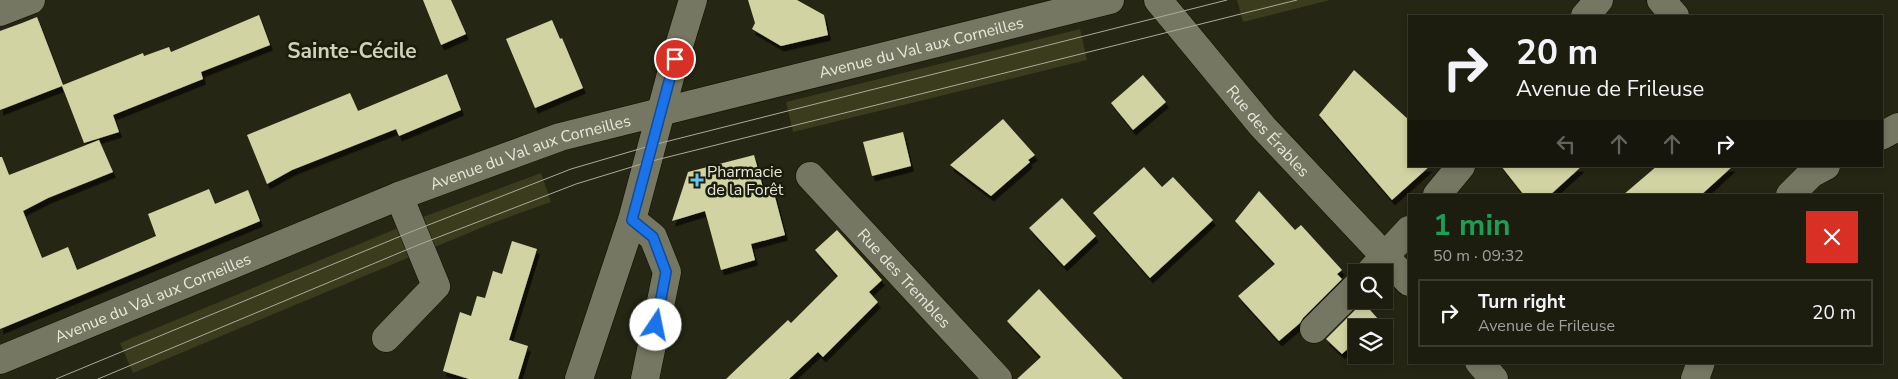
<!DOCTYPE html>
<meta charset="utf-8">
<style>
body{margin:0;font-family:"Nunito Sans",sans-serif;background:#29291d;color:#f1f3f6;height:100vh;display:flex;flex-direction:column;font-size:19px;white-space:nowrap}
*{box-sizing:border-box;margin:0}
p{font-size:16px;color:#a0a19e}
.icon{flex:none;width:28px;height:28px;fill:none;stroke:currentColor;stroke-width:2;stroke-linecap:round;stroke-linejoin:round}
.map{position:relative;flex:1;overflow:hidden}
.side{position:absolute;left:1408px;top:194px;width:475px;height:170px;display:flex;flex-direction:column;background:#1c1c0f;border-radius:0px;box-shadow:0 2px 8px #0003,0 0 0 1px #3a3a2f}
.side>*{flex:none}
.hud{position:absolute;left:1408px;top:15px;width:475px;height:152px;border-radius:0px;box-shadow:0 2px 8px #0003,0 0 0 1px #3a3a2f;background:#1c1c0f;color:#f1f3f6;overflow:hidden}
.controls{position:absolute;left:1348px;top:264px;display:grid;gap:10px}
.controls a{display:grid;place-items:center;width:45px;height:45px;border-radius:0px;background:#1c1c0f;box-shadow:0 2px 8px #0003,0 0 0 1px #3a3a2f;font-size:25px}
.pin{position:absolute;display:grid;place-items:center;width:42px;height:42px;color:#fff;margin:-21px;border:2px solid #fff;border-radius:50%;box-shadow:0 1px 5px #0007}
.me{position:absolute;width:55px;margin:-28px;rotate:11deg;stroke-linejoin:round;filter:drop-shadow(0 0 4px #0008)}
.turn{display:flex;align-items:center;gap:18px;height:105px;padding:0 25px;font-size:22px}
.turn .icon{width:65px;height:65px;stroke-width:2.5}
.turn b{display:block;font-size:35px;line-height:42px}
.lanes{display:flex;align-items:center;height:48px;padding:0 25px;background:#0003;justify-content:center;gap:25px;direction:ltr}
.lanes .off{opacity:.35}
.round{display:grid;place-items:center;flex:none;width:52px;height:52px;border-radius:0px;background:#29291d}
.summary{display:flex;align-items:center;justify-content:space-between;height:85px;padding:0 25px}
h1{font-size:30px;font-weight:700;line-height:38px;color:#1e9e55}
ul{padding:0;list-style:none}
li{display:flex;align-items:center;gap:15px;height:68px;margin:0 10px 8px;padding:0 15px;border:2px solid #3a3a2f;border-radius:0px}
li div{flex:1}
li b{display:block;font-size:19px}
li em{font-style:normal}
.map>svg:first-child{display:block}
</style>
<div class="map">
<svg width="1898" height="379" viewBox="0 0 1898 379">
<defs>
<filter id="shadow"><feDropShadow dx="3" dy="5.5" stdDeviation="0" flood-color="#0009"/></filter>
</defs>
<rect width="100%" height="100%" fill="#252614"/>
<g fill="#3b3b1d">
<path d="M1237,0H1330L1243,22Z"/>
<path d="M1080,29L1087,60L793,132L786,102Z"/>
<path d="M541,173L551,202L495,222L435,247L423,217Z"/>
<path d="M398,228L410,257L133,373L120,343Z"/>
</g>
<g fill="#d1d3a3" filter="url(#shadow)">
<path d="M423,0H451L466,34L441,45Z"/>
<path d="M748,0H797L824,15L828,35L781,46L752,29L755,23Z"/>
<path d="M259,15L270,45L201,72L203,79L113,115L119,132L84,143L62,86L0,110V31L22,23L37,17L63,85L143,53L144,56L169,47L171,52Z"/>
<path d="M552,20L560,39L562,38L583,88L535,108L506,39Z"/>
<path d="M1354,70L1409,120V166H1430L1392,200L1319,115Z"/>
<path d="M447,74L461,110L399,136L396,129L292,170L267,184L247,135L350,93L358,111Z"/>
<path d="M1143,75L1166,102L1133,130L1111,103Z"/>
<path d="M1003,119L1035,155L1028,160L1030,162L991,196L950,165Z"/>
<path d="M903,132L911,166L872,176L863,142Z"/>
<path d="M99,140L113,172L48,198L23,211L42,258L68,247L77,270L156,236L148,214L209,189L215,204L248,190L260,221L0,329V157H2L9,175Z"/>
<path d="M754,155L765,195L774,193L785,235L751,244L755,260L721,270L705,211L672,221L688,172Z"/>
<path d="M1501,166H1582L1550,195H1524Z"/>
<path d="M1657,166H1733L1701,195H1623Z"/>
<path d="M1144,167L1162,187L1173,177L1213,220L1150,278L1093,213Z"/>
<path d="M1259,191L1295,230L1301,225L1342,270L1337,274L1342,279L1303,318L1300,323L1279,341L1238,296L1275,264L1235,221Z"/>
<path d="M1062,198L1096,236L1064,266L1029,228Z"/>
<path d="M837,230L882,280L869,292L878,302L823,357L818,352L789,379H726L788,320L791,323L838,276L815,250Z"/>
<path d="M512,241L537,249L509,340L528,346L518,379H469L443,371L460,312L471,316L477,296L485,298L493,271L502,274Z"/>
<path d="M1039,289L1123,379H1017L1041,357L1007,321Z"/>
<path d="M1363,302L1379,320L1371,328H1356V341L1342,354L1326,339Z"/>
</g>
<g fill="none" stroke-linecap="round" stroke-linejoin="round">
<g stroke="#0f0f01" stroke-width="29">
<g id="minor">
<path id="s1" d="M1158,0L1263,127L1409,282"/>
<path d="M1661,0L1675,16"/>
<path d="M0,12L31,0"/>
<path d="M1585,16L1599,0"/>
<path d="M1881,136L1898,127"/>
<path id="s2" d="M810,176L998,379"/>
<path d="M1437,195L1461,166"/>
<path d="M1790,195L1811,174L1826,166"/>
<path d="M632,220L653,237L667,272L645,379"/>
<path d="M1370,272L1409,230"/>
<path d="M1314,329L1356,287"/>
<path d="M386,338L436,286L399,196"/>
<path id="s3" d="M0,360L399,196L560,137L1110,0"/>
<path d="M1479,362L1494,379"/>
<path d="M579,379L632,220L675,59L693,0"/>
<path d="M1695,379L1701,362"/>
</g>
</g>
<use href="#minor" stroke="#767762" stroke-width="28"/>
<g stroke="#aaab9d" stroke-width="1">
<path d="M56,379L413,231L571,169L653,145L1227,0"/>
<path d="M98,379L418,245L576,184L648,162L1297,0"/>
</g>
</g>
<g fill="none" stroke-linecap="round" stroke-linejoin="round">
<g stroke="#114b97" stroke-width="12">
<path id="route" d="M656,325L666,272L653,237L632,220L675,59"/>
</g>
<use href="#route" stroke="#1a73e8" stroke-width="9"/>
</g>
<path fill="#67c4f0" stroke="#1c1c0b" stroke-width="2" d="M694.5 172.5h5v5h5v5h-5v5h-5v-5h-5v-5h5z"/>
<g text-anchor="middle" stroke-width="5" stroke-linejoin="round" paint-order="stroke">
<g font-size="16" fill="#e7e8dc" stroke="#1c1c0b">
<text dy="6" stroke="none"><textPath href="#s3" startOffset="975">Avenue du Val aux Corneilles</textPath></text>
<text dy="6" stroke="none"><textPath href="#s1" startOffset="171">Rue des Érables</textPath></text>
<text dy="6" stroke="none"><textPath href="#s3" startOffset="570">Avenue du Val aux Corneilles</textPath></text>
<text dy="6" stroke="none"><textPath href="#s2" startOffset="139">Rue des Trembles</textPath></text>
<text dy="6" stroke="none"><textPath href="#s3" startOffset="165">Avenue du Val aux Corneilles</textPath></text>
</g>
<g font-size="16" fill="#e7e8dc" stroke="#1c1c0b" text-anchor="start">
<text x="707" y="177">Pharmacie<tspan x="707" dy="18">de la Forêt</tspan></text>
</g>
<g font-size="21" font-weight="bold" fill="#d0d1ba" stroke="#1c1c0b">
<text x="352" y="58">Sainte-Cécile</text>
</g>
</g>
</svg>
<div class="controls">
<a><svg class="icon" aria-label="search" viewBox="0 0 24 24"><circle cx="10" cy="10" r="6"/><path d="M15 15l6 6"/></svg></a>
<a><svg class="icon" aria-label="layers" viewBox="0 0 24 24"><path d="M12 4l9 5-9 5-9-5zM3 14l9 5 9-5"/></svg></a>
</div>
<div class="pin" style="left:675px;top:59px;background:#d93025"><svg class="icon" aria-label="arrive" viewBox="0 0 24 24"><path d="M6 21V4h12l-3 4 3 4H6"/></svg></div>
<svg class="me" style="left:656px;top:325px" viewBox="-20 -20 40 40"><circle r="19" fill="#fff"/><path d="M0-13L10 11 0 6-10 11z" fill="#1a73e8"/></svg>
<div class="hud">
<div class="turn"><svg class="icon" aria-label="right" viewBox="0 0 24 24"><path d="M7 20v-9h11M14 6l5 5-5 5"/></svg><div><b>20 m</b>Avenue de Frileuse</div></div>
<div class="lanes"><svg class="icon off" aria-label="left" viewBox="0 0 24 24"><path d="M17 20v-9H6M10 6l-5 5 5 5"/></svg><svg class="icon off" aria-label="ahead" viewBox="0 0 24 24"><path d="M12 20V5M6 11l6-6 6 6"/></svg><svg class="icon off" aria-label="ahead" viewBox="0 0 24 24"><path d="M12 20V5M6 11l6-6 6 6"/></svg><svg class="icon" aria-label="right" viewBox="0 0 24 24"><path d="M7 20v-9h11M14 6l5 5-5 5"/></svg></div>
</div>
<section class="side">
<div class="summary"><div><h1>1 min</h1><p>50 m · 09:32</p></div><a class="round" style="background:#d93025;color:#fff"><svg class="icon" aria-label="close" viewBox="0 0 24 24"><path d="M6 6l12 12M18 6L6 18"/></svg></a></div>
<ul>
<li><svg class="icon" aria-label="right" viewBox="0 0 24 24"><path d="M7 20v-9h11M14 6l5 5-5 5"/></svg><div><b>Turn right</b><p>Avenue de Frileuse</p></div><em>20 m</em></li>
</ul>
</section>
</div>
